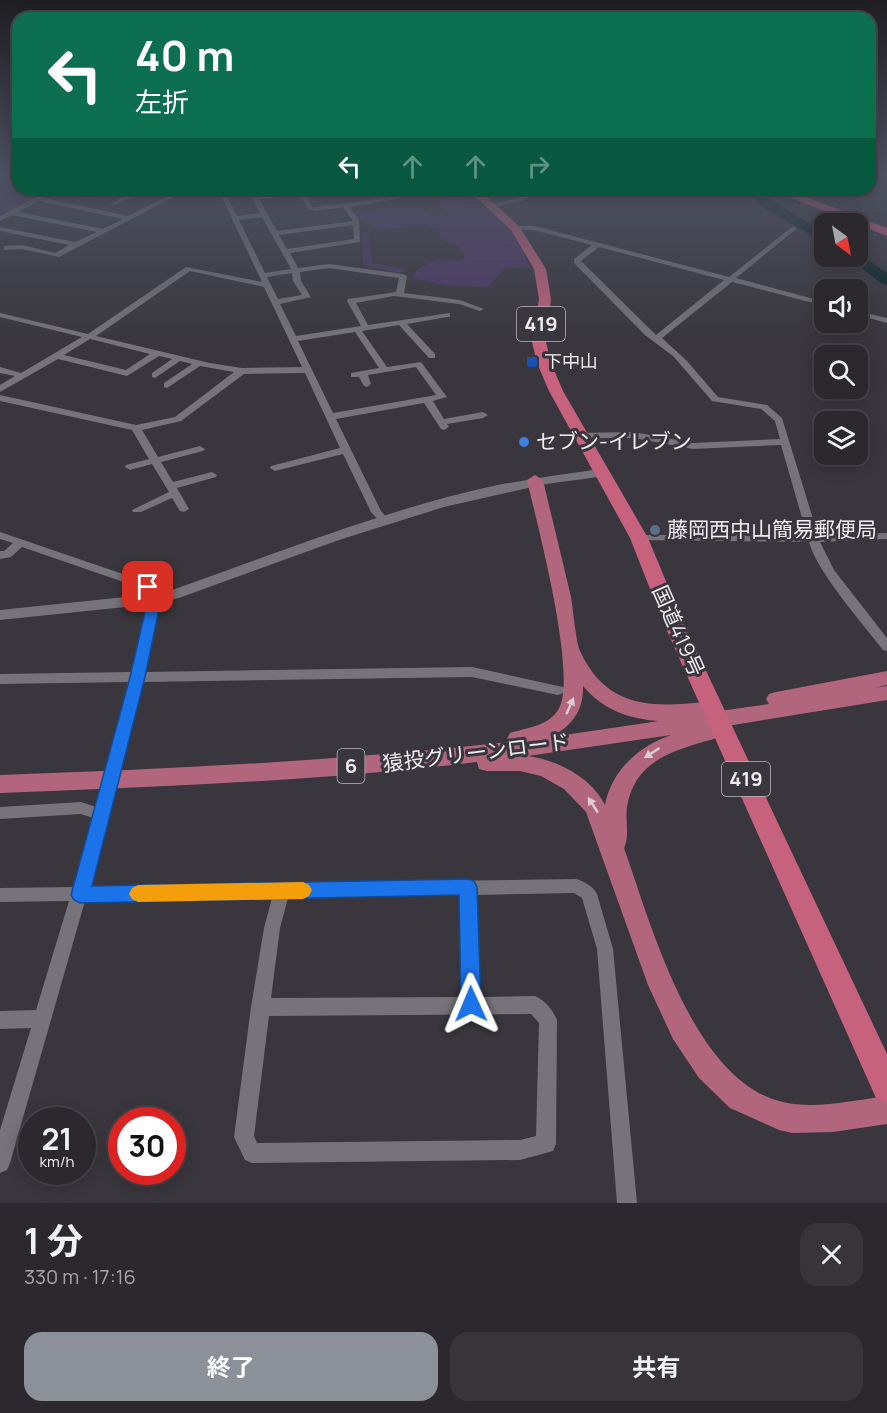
<!DOCTYPE html>
<html lang="ja">
<meta charset="utf-8">
<style>
body{margin:0;font-family:Manrope,"Noto Sans JP",sans-serif;background:#37343a;color:#f1f3f6;height:100vh;display:flex;flex-direction:column;font-size:22px;white-space:nowrap}
*{box-sizing:border-box;margin:0}
p{font-size:20px;color:#a6a6aa}
.icon{flex:none;width:33px;height:33px;fill:none;stroke:currentColor;stroke-width:2;stroke-linecap:round;stroke-linejoin:round}
.map{position:relative;height:1203px;overflow:hidden}
.panel{display:flex;flex-direction:column;background:#2b282e;flex:1}
.panel>*{flex:none}
.top-card{position:absolute;left:12px;top:12px;width:864px;height:183px;border-radius:18px;box-shadow:0 3px 15px #0003,0 0 0 2px #47444a;background:#0b6e4f;color:#fff;overflow:hidden}
.needle{width:39px;rotate:148deg}
.tools{position:absolute;left:814px;top:213px;display:grid;gap:12px}
.tools a{display:grid;place-items:center;width:54px;height:54px;border-radius:12px;background:#2b282e;box-shadow:0 3px 15px #0003,0 0 0 2px #47444a;font-size:30px}
.speed{position:absolute;left:18px;top:1107px;display:flex;gap:12px;font-size:30px;font-weight:700;text-align:center}
.speed>*{display:grid;place-content:center;width:78px;height:78px;border-radius:50%;background:#2b282e;box-shadow:0 3px 15px #0003,0 0 0 2px #47444a;line-height:1}
.speed small{font-size:15px;font-weight:400}
.speed .limit{border:9px solid #d22;background:#fff;color:#111}
.pin{position:absolute;display:grid;place-items:center;width:51px;height:51px;color:#fff;margin:-26px;border-radius:12px;box-shadow:0 3px 9px #0006}
.me{position:absolute;width:66px;margin:-33px;rotate:359deg;stroke-linejoin:round;filter:drop-shadow(0 0 4px #0008)}
.turn{display:flex;align-items:center;gap:21px;height:126px;padding:0 24px;font-size:27px}
.turn .icon{width:78px;height:78px;stroke-width:2.5}
.turn b{display:block;font-size:42px;line-height:51px}
.lanes{display:flex;align-items:center;height:57px;padding:0 24px;background:#0003;justify-content:center;gap:30px;direction:ltr}
.lanes .off{opacity:.35}
.round{display:grid;place-items:center;flex:none;width:63px;height:63px;border-radius:18px;background:#37343a}
.overview{display:flex;align-items:center;justify-content:space-between;height:102px;padding:0 24px}
h1{font-size:36px;font-weight:700;line-height:45px}
.button{display:flex;gap:12px;margin-top:auto;padding:12px 24px}
.button a{flex:1;height:69px;border-radius:18px;background:#8c9099;color:#fff;font-size:24px;font-weight:700;line-height:69px;text-align:center}
.button a+a{background:#37343a;color:#f1f3f6}
.map>svg:first-child{display:block}
</style>
<div class="map">
<svg width="887" height="1203" viewBox="0 0 887 1203">
<rect width="100%" height="100%" fill="#39363d"/>
<g fill="#4c3866">
<path d="M0,174H18V189H54L0,216Z"/>
<path d="M463,196L467,202C501,208 518,238 530,268L505,267L489,287L445,285L412,278L417,270L437,258L456,261L465,258L458,246L441,239L439,230L422,224L380,231L359,219L361,212L416,205L431,216L450,214L433,200Z"/>
<path d="M368,232L372,263L404,269L400,273L363,265L362,233Z"/>
</g>
<g fill="none" stroke-linecap="round" stroke-linejoin="round">
<g fill="#032122" fill-rule="evenodd">
<path d="M743,189H758L773,201L825,233V243L763,207Z"/>
<path d="M858,253L887,273V285L881,283L846,256H858Z"/>
</g>
<g fill="#76737a" fill-rule="evenodd">
<path d="M52,189H60L44,198L128,216L170,195L146,190L115,205L110,204L138,189H159L175,192L181,189H189L59,257L22,249L4,250V246L22,245L55,253L69,245L0,231V227L75,242L97,232L12,215L0,221V216ZM39,201L123,219L103,229L18,212Z"/>
<path d="M96,189H104L88,198L83,197Z"/>
<path d="M218,189H224L237,216L260,213L247,189H253L257,196L323,189H344L306,195L312,207H315L387,198L380,189H386L394,199L393,200L349,207L359,220L360,242L290,253L298,268L329,264L403,274L407,276L404,293L460,300L484,309L480,311L459,304L394,296L356,303L368,325L450,313V317H447L407,324L435,354V358H429L399,325L362,331L387,367L421,362L447,397L433,401L444,419L483,412L488,415L483,418L447,424L449,427L444,430L441,429L424,403L336,419L381,511L389,520L388,522H380L371,512L343,454L275,471L270,468L271,466L340,448L305,373L244,374L181,421L142,430L158,457L200,446L205,449L203,451L161,462L173,482L212,472L217,475L216,477L177,488L189,509L184,512L180,511L172,498L141,512H133L132,510L169,492L152,464L130,470L125,467L126,465L149,459L132,430L0,401V395L136,425L175,417L234,372L200,366L167,388L164,387V383L192,364L180,361L155,378L152,377V373L172,359L159,356L127,376L58,359L0,392V385L15,376L0,373V367L21,373L82,337L0,317V313L88,334L186,267L262,282ZM300,195L308,209L315,211L343,207L353,221L277,231L259,199ZM262,217L291,269L265,273L239,220ZM353,225L354,239L287,249L279,235ZM329,268L399,278L396,292L348,299L347,301L361,326L296,336L280,304L311,297L301,281L300,272ZM190,271L264,287L302,367L242,368L210,363L96,336ZM292,273L293,281L302,295L278,299L267,277ZM355,332L379,368L351,373V377H359L364,386L367,387L371,384L368,375L416,367L436,395L333,413L298,341ZM90,339L150,354L126,370L64,355Z"/>
<path d="M535,189H543L522,201L492,207L489,205L518,198Z"/>
<path d="M515,226H534L729,277L792,227H796V229L736,278L825,302V306L732,282L662,338L687,361L718,397L767,405L782,418L818,535L887,533V539L820,542L834,570L887,638V651L883,650C863,624 817,572 809,542L635,540L633,538L639,535H807L781,445L693,449L634,438H580L575,435L577,433L634,432L693,443L780,439L775,421L761,409L712,401L673,356L645,335L574,263V259L592,245L534,230L513,229V227ZM599,247L724,280L656,335L581,261Z"/>
<path d="M858,311L887,318V323L858,315Z"/>
<path d="M0,532L152,584L160,599L144,672L472,667L563,687L565,690L563,693L558,695L472,677L142,682L89,886L577,879C585,882 593,886 597,894L613,949L637,1203H617L597,949L582,898L574,893L476,895L480,997L535,996C545,1000 553,1010 557,1020L556,1144L553,1151L520,1160L252,1163L245,1160L234,1137L251,1007L264,928L272,898L85,901L10,1163L7,1170L0,1173V1130L31,1028L0,1029V1011L36,1010L69,901L0,902V888L73,887L93,818L81,814L0,819V807L81,802L96,807L128,682L0,684V674L131,672L148,599L143,589L138,587L22,547L11,557L0,559V551H4L13,543L0,539ZM460,895L462,997L271,998L280,928L288,898ZM531,1014L539,1023L536,1136L520,1140L257,1143L254,1136L269,1016Z"/>
</g>
<path fill="#76737a" fill-rule="evenodd" d="M601,469L607,473L606,476L546,484L444,507L339,540L179,598L154,604L0,620V610L154,594L175,589C280,552 384,510 493,486C529,479 565,474 601,469Z"/>
<path fill="#b2667d" fill-rule="evenodd" d="M535,475L543,480C552,519 562,558 571,597C573,609 576,642 580,651C606,707 649,708 704,702L711,705L713,712L769,704L766,699L769,694L776,692L887,671V685L874,688L887,686V700L721,727L723,731L720,737C680,749 635,757 627,807C625,821 630,836 624,848C651,924 693,1082 783,1102C816,1110 853,1100 887,1096V1124L833,1132L792,1133L779,1130L730,1108L699,1078L673,1039L648,985L586,812L564,789L541,776L520,771H487L479,769L477,762C319,781 159,787 0,793V775C170,769 339,761 508,742L507,739L510,733C526,728 548,726 558,710C579,679 536,520 527,480ZM583,686C603,710 629,719 659,721L551,737C572,726 584,710 583,686ZM671,735C639,746 611,771 605,805C591,777 557,760 528,756Z"/>
<path fill="#c6627e" fill-rule="evenodd" d="M467,189H478L519,226L546,269L551,299L546,342L551,363L563,391L648,538L683,622L887,1054V1102L876,1098L663,622L630,538L549,391L537,363L532,342L539,299L534,269L511,230Z"/>
<path fill="#da5e7f" fill-rule="evenodd" d="M769,189H785L887,228V236Z"/>
</g>
<defs><path id="oneway-solid" d="M-6-.8H1V-3.2L6.5 0L1 3.2V.8H-6Z" transform="scale(1.5)"/></defs>
<g fill="#e0ccd6">
<use href="#oneway-solid" transform="translate(570 706) rotate(-66)"/>
<use href="#oneway-solid" transform="translate(652 753) rotate(147)"/>
<use href="#oneway-solid" transform="translate(593 805) rotate(-123)"/>
</g>
<linearGradient id="sky" x2="0" y2="1"><stop stop-color="#1f1e22"/><stop offset="0.51" stop-color="#4e5262"/><stop offset="1" stop-color="#4e5262" stop-opacity="0"/></linearGradient>
<rect width="887" height="343" fill="url(#sky)"/>
<path fill="#1a73e8" stroke="#114b97" stroke-width="1.5" d="M148,583L153,584L161,599L145,677L92,886L468,879L474,881L477,887L481,1004L478,1011L471,1014L464,1011L461,1004L459,895L80,903L74,900L71,895L130,677L148,599L141,587Z"/>
<path fill="#f59e0b" d="M303,882L309,885L312,890L309,896L303,899L138,902L132,899L129,894L132,888L138,885Z"/>
<rect fill="#1a4fb4" stroke="#39363d" stroke-width="2" x="526" y="356" width="12" height="12" rx="3"/>
<circle fill="#3f7fe0" stroke="#39363d" stroke-width="2" cx="524" cy="442" r="6"/>
<circle fill="#5c6f8a" stroke="#39363d" stroke-width="2" cx="655" cy="530" r="6"/>
<g text-anchor="middle" stroke-width="6" stroke-linejoin="round" paint-order="stroke">
<g font-size="18" fill="#f0eef3" stroke="#39363d" text-anchor="start">
<text x="544" y="368">下中山</text>
</g>
<g fill="#39363d" stroke="#b9b7bc" stroke-width="1.5">
<rect x="517" y="307" width="48" height="34" rx="4.5"/>
<rect x="337.5" y="749" width="27" height="34" rx="4.5"/>
<rect x="722" y="762" width="48" height="34" rx="4.5"/>
</g>
<g font-size="20" font-weight="bold" fill="#f0eef3">
<text x="541" y="331">419</text>
<text x="351" y="773">6</text>
<text x="746" y="786">419</text>
</g>
<g font-size="21" fill="#f0eef3" stroke="#39363d" text-anchor="start">
<text x="536" y="449">セブン-イレブン</text>
<text x="667" y="537">藤岡西中山簡易郵便局</text>
</g>
<g font-size="21" fill="#f0eef3" stroke="#39363d">
<text transform="translate(678 631) rotate(66)" y="7">国道419号</text>
<text transform="translate(476 753) rotate(-7)" y="7">猿投グリーンロード</text>
</g>
</g>
</svg>
<div class="tools">
<a><svg class="needle" viewBox="-14 -14 28 28"><path d="M0-13l5 13h-10z" fill="#e53935"/><path d="M0 13l5-13h-10z" fill="#a6a6aa"/></svg></a>
<a><svg class="icon" aria-label="sound" viewBox="0 0 24 24"><path d="M4 9h4l5-4v14l-5-4H4zM17 9q2 3 0 6"/></svg></a>
<a><svg class="icon" aria-label="search" viewBox="0 0 24 24"><circle cx="10" cy="10" r="6"/><path d="M15 15l6 6"/></svg></a>
<a><svg class="icon" aria-label="layers" viewBox="0 0 24 24"><path d="M12 4l9 5-9 5-9-5zM3 14l9 5 9-5"/></svg></a>
</div>
<div class="speed"><div>21<small>km/h</small></div><div class="limit">30</div></div>
<div class="pin" style="left:148px;top:587px;background:#d93025"><svg class="icon" aria-label="arrive" viewBox="0 0 24 24"><path d="M6 21V4h12l-3 4 3 4H6"/></svg></div>
<svg class="me" style="left:471px;top:1004px" viewBox="-20 -20 40 40"><path d="M0-17L14 15 0 8-14 15z" fill="#1a73e8" stroke="#fff" stroke-width="4"/></svg>
<div class="top-card">
<div class="turn"><svg class="icon" aria-label="left" viewBox="0 0 24 24"><path d="M17 20v-9H6M10 6l-5 5 5 5"/></svg><div><b>40 m</b>左折</div></div>
<div class="lanes"><svg class="icon" aria-label="left" viewBox="0 0 24 24"><path d="M17 20v-9H6M10 6l-5 5 5 5"/></svg><svg class="icon off" aria-label="ahead" viewBox="0 0 24 24"><path d="M12 20V5M6 11l6-6 6 6"/></svg><svg class="icon off" aria-label="ahead" viewBox="0 0 24 24"><path d="M12 20V5M6 11l6-6 6 6"/></svg><svg class="icon off" aria-label="right" viewBox="0 0 24 24"><path d="M7 20v-9h11M14 6l5 5-5 5"/></svg></div>
</div>
</div>
<section class="panel">
<div class="overview"><div><h1>1 分</h1><p>330 m · 17:16</p></div><a class="round"><svg class="icon" aria-label="close" viewBox="0 0 24 24"><path d="M6 6l12 12M18 6L6 18"/></svg></a></div>
<div class="button"><a>終了</a><a>共有</a></div>
</section>
